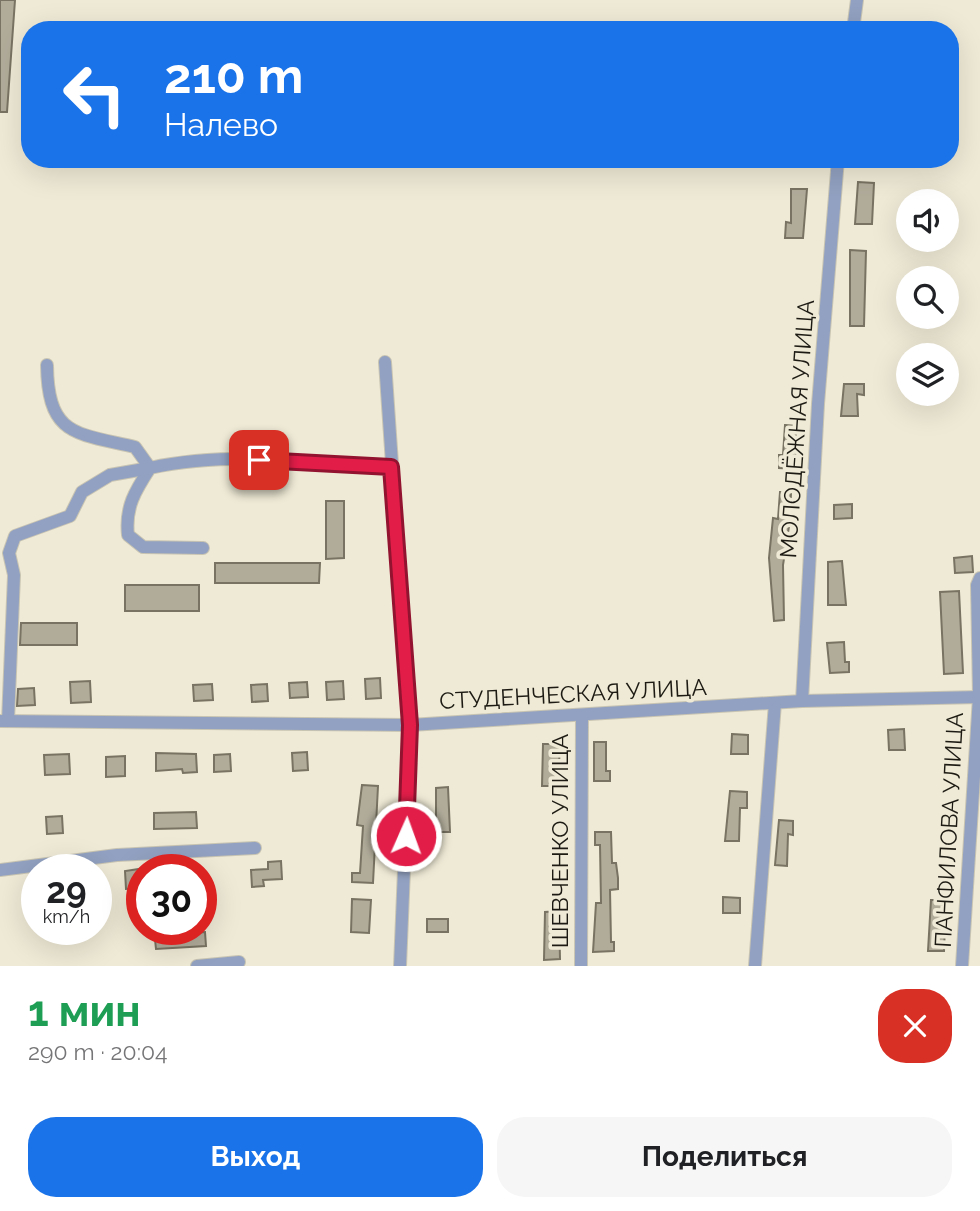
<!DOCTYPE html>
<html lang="ru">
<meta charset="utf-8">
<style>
body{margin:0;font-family:Raleway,sans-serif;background:#f6f6f6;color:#202124;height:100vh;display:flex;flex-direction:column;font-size:26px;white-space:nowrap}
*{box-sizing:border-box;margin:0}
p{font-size:23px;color:#757577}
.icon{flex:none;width:38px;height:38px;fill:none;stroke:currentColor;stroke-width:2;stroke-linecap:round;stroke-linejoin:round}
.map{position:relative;height:966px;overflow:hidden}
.side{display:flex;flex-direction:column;background:#fff;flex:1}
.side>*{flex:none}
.top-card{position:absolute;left:21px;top:21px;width:938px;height:147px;border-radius:28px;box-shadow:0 7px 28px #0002;background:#1a73e8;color:#fff;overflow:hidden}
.tools{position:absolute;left:896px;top:189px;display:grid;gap:14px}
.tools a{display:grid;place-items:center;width:63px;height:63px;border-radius:50%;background:#fff;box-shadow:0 7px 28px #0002;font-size:35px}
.speed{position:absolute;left:21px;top:854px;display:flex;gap:14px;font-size:35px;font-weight:700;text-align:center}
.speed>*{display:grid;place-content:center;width:91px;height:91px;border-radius:50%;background:#fff;box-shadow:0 7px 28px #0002;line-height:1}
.speed small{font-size:18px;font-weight:400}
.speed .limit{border:10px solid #d22;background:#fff;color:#111}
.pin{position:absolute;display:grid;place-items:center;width:60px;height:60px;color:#fff;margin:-30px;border-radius:14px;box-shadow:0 4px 10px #0006}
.me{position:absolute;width:77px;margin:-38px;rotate:2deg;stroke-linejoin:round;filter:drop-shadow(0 0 5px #0008)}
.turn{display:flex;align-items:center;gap:24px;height:147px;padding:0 28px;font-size:32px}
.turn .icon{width:91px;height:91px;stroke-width:2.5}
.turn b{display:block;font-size:49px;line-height:60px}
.round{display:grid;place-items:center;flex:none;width:74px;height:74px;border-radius:28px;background:#f6f6f6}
.head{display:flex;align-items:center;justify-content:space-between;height:119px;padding:0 28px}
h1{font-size:42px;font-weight:700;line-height:52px;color:#1e9e55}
.button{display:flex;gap:14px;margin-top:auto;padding:14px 28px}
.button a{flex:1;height:80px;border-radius:28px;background:#1a73e8;color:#fff;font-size:28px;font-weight:700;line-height:80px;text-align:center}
.button a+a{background:#f6f6f6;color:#202124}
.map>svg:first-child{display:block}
</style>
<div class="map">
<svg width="980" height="966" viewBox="0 0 980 966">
<rect width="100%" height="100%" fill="#efead6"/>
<g fill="#b1ac9a" stroke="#787362" stroke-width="2">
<path d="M0,0H15L7,112H0Z"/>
<path d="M858,182L874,183L872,224H855Z"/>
<path d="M791,189H807L803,238H785L786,222L791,223Z"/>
<path d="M850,250L866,251L864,326H850Z"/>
<path d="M844,384H864V395L857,394L858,416H841Z"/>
<path d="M785,425L796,426V469L779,468V455H783Z"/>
<path d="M780,492L791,493L790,520L783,565L784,620L774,621L769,558L773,518L778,519Z"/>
<path d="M326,501H344V558L326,559Z"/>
<path d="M852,504V518L834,519V505Z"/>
<path d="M972,556L973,572L955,573L954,558Z"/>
<path d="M842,561L846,605H828V562Z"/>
<path d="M215,563H320L319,583H215Z"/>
<rect x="125" y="585" width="74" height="26"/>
<path d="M959,591L963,673L944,674L940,592Z"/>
<path d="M21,623H77V645H20Z"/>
<path d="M844,642L845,662H849V672L830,673L827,643Z"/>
<path d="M380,678L381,698L366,699L365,679Z"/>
<path d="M90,681L91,702L71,703L70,682Z"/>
<path d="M343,681L344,699L327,700L326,682Z"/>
<path d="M307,682L308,697L290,698L289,683Z"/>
<path d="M212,684L213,700L194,701L193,685Z"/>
<path d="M267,684L268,701L252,702L251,685Z"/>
<path d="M34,688L35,705L17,706L18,689Z"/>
<path d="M904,729L905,750H889L888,730Z"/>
<path d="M732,734L748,735V754H731Z"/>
<path d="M594,742H606V771H610V781H594Z"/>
<path d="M543,744H560L558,786H542Z"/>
<path d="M307,752L308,770L293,771L292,753Z"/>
<path d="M156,753L196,754L197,772L183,773L182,769L156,771Z"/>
<path d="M69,754L70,774L45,775L44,755Z"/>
<path d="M230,754L231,771L214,772V755Z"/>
<path d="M125,756V776L106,777V757Z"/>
<path d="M362,785L378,786L373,883L352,882V873H360L363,826L357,825Z"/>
<path d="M448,787L450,832H436V788Z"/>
<path d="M730,791L747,792V808H740L739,841H725Z"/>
<path d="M196,812L197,828L154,829V813Z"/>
<path d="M62,816L63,833L47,834L46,817Z"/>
<path d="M779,820L793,821V835L788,834L787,866L775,865Z"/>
<path d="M595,832H611L612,863H616L618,878V889L610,890L611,942H614V951L593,952L596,903H601L600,845H595Z"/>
<path d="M281,861L282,879L263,880L264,886L252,887L251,870L268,869V862Z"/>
<path d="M139,869L140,888L126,889L125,871Z"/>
<path d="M723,897L740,898V913H723Z"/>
<path d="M352,899L371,900L369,933L351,932Z"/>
<path d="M931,900H946L944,951H928Z"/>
<path d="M559,911L560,959L544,960L545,912Z"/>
<rect x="427" y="919" width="21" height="13"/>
<path d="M154,930H163L164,934L205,932L206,946L156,949Z"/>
</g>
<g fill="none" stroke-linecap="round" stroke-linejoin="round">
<g stroke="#c9c5b3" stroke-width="14">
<g id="minor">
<path d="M853,30L857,0"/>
<path d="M385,362L410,725L400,966"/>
<path d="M203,548L143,547L128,535C125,507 135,491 150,468C229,451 311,462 391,467"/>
<path d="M802,701L818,404L838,159"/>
<path d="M0,721L410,725L802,701L980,697"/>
<path d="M8,721L14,575L9,553L15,536L70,516L82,492L110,475L150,468L135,447C75,433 48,436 47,365"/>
<path d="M0,870L117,855L255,848"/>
<path d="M197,966L239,962"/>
<path d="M581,966L582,716"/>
<path d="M755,966L775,703"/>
<path d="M962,966L979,697L977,585L980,578"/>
</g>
</g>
<use href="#minor" stroke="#92a1c1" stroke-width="12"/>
</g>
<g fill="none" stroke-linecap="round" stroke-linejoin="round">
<g stroke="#92132f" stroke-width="18">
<path id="route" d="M259,460L391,467L410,725L406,836"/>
</g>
<use href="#route" stroke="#e11d48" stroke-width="12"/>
</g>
<g text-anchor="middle" stroke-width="7" stroke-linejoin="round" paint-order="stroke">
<g font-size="23" fill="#1c1a13" stroke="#efead6">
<text transform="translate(797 429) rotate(-86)" y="8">МОЛОДЁЖНАЯ УЛИЦА</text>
<text transform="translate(573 694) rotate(-3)" y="8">СТУДЕНЧЕСКАЯ УЛИЦА</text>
<text transform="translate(949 830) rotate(-87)" y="8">ПАНФИЛОВА УЛИЦА</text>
<text transform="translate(560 841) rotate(-90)" y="8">ШЕВЧЕНКО УЛИЦА</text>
</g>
</g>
</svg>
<div class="tools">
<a><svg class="icon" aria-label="sound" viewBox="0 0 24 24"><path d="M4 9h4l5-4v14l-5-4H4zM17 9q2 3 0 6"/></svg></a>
<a><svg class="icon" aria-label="search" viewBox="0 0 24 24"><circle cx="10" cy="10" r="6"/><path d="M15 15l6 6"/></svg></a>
<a><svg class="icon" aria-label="layers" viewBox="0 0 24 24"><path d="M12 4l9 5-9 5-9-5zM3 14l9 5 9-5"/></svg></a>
</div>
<div class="speed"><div>29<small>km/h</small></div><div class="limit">30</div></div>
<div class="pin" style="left:259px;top:460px;background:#d93025"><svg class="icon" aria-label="arrive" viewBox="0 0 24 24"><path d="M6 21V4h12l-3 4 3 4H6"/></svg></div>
<svg class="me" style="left:406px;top:836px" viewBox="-20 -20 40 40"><circle r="17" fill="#e11d48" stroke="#fff" stroke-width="3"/><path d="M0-11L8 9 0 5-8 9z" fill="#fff"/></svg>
<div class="top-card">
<div class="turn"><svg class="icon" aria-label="left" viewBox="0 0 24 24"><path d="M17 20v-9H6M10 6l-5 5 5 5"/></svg><div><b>210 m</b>Налево</div></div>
</div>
</div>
<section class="side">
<div class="head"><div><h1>1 мин</h1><p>290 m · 20:04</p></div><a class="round" style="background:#d93025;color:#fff"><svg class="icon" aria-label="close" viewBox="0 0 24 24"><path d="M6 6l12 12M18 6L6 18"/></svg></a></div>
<div class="button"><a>Выход</a><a>Поделиться</a></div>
</section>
